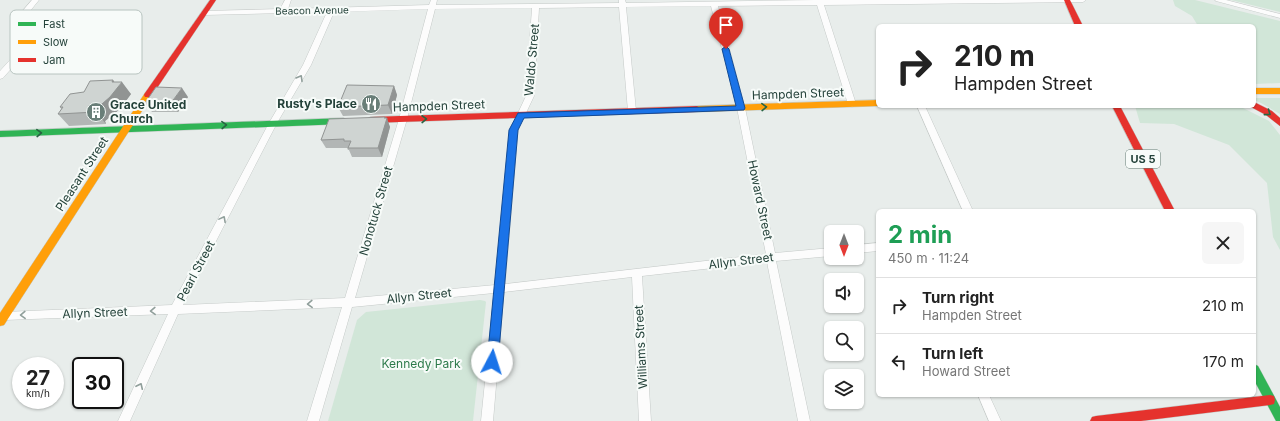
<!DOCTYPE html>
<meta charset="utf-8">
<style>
body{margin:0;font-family:Inter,sans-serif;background:#f6f6f6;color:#222;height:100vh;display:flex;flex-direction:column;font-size:15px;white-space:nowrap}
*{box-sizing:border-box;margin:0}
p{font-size:13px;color:#767676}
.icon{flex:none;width:22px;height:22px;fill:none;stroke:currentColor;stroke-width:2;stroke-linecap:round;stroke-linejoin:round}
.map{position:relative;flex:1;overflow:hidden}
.details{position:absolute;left:876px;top:209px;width:380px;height:188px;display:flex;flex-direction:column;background:#fff;border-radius:6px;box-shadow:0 1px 3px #0004}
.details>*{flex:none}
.guide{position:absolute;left:876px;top:24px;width:380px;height:84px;border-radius:6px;box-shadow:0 1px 3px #0004;background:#fff;color:#222;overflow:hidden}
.needle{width:26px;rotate:180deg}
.buttons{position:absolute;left:824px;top:225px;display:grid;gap:8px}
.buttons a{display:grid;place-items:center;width:40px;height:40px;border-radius:6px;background:#fff;box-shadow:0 1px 3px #0004;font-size:20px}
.speed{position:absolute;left:12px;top:357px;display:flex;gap:8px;font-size:20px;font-weight:700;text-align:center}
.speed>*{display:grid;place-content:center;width:52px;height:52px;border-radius:50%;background:#fff;box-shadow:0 1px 3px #0004;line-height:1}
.speed small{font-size:10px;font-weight:400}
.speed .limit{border:2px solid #111;border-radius:6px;background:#fff;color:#111}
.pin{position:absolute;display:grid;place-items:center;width:34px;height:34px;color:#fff;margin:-41px -17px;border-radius:50% 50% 50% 0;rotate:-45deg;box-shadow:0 0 4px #0007}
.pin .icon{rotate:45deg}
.me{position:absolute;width:44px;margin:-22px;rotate:5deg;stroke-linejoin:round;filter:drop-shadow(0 0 3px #0008)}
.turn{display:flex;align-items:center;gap:14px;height:84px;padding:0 12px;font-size:18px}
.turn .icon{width:52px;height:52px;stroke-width:2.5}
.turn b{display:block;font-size:28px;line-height:34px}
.round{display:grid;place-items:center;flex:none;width:42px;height:42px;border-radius:6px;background:#f6f6f6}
.headline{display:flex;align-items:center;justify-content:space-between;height:68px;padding:0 12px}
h1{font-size:24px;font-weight:700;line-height:30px;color:#1e9e55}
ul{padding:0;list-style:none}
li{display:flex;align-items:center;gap:12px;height:56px;padding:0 12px;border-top:1px solid #e0e0e0}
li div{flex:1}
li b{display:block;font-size:15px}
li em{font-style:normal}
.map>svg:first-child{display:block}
</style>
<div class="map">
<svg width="1280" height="421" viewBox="0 0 1280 421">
<rect width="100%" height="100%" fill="#e8edeb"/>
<g fill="#d1e6d8">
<path d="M1173,0H1195L1280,21V83L1254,84V26H1198L1192,16L1175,6Z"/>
<path d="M1231,0H1280V12Z"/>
<path d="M1254,98H1280V114L1261,103L1254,100Z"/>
<path d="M1135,106H1233L1241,107L1269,121L1280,135V250L1273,237L1267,183L1229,145L1174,124L1140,123Z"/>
<path d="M480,300L485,301L486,302L473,421H328L357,320L366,312Z"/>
</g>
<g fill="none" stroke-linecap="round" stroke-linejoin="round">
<g stroke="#c5cac8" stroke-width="1">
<g id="street">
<path d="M32,0H39L22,21L45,24V30L3,78L0,79V71L38,29V28L17,26L14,21Z"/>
<path d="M285,0H291L288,9L429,5L431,0H437L436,5L619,3V0H625L626,3L816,0H1086L1083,2L824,5L856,104L852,107L848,104L817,5L718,6L745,108L775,253L831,248V256L776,261L810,421H798L767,262L642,276L651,421H639L632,277L504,292L493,421H481L494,293L352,307L319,421H307L342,307L178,314L130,421H118L168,314L4,320L0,319V314L4,312L172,305L269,123L303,65L327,12L204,15L201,13L204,11L280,9ZM711,6L737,108L766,254L505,284L518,130L534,96L539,8L619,7L628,111L632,114L636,111L626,7ZM532,8L526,96L510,130L495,285L355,298L407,119L435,9ZM428,9L399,119L345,298L183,305L277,123L311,65L334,12Z"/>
<path d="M1215,0H1226L1280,14V18L1216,1Z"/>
<path d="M917,106H925L973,211H963Z"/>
<path d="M878,243V251L857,253V245Z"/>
<path d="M978,395H989L1001,421H989Z"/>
</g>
</g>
<g stroke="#c3cbc8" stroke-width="1">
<g id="fast">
<path d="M344,118L348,121L344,124L0,137V131Z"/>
<path d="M1254,364L1258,366L1280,407V421H1276L1254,380Z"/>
</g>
</g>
<g stroke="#c3cbc8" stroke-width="1">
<g id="slow">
<rect x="1254" y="88" width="26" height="6"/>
<path d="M148,92L152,95L151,97L4,325L0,326V313L145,93Z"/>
<path d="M878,100V106L697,112L693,109L697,106Z"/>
</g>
</g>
<g stroke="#c3cbc8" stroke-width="1">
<g id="jam">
<path d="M210,0H216L151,97H145L144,95L145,93Z"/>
<path d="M1064,0H1070L1083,26H1075Z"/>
<path d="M1254,102L1272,111L1280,118V126L1266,115L1251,107L1254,106Z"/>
<path d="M697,106L701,109L697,112L370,123L366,120L370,117Z"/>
<path d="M1112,106H1120L1175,211H1165Z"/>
<path d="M1270,395L1274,396L1275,400L1274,404L1270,405L1141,421H1090L1092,417L1096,416Z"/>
</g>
</g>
<use href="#street" fill="#fcfcfc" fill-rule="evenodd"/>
<use href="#fast" fill="#30b455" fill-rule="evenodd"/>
<use href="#slow" fill="#ff9f0a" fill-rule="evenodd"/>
<use href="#jam" fill="#e5322d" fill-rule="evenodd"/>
</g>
<g fill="#b2b6b5">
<path d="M113,80L114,82L131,94L120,109L105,121L106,124L69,126L58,114L62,110L60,107Z"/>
<path d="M394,86L397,95L392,114L343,116L338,107Z"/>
<path d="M188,97L178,112H152L145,103Z"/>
<path d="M385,117L390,127L382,157H352L349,150H348L347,148H326L321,140Z"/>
</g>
<g fill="#919493">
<path d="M113,80L118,87L122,82L131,94L120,109L105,121L106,124L96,112L95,110Z"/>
<path d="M394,86L397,95L392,114L388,105Z"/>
<path d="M182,88L188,97L178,112L171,103Z"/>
<path d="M385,117L386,120L387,118L390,127L382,157L378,148Z"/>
</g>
<g fill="#cfd4d2" stroke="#919493">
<path d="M113,80L112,82H122L110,97L95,110L96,112L58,114L63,107H60L70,94L84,92L90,81Z"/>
<path d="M347,85L394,86L388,105L338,107Z"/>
<path d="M156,87L182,88L171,103H145Z"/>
<path d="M385,117L384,118H387L378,148H348L351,141H344V139L321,140L329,119Z"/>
</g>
<defs><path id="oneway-chevron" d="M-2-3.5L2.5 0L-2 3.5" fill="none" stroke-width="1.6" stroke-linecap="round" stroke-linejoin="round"/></defs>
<g stroke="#909f9b">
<use href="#oneway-chevron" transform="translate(300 78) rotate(-60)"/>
<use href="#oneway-chevron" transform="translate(223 219) rotate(-62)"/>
<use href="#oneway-chevron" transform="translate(310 304) rotate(178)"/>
<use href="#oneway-chevron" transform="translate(153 311) rotate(178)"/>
<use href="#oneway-chevron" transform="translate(23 315) rotate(178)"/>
<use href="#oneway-chevron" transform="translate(140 386) rotate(-65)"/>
</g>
<g stroke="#286442">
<use href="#oneway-chevron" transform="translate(764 107) rotate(-2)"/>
<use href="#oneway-chevron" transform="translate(1268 113) rotate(36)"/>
<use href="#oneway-chevron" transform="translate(424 119) rotate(-2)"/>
<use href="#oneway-chevron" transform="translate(224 125) rotate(-2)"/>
<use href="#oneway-chevron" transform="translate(39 133) rotate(-2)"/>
</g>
<path fill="#1a73e8" stroke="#114b97" d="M726,46L729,49L745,108L744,110L524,118L518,130L498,362L496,365L492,367L489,365L487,362L509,130L518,113L736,106L722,49Z"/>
<defs>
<g id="restaurant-disc" transform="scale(1)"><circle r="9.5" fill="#697e78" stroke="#f7fbf9"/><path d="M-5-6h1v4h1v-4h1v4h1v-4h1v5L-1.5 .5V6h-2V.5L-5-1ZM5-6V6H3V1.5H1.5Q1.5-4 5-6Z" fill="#fff"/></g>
<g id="building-disc" transform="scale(1)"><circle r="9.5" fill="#697e78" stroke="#f7fbf9"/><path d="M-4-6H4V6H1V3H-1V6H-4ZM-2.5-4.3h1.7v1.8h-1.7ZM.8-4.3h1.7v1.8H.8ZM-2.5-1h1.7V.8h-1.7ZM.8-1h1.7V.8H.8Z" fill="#fff"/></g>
</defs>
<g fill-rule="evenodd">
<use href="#restaurant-disc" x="371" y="104"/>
<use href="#building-disc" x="96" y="112"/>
</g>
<g text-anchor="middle" stroke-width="4" stroke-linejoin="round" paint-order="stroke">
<g font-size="10" fill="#24423a" stroke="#f7fbf9">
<text transform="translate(312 10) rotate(-1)" y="4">Beacon Avenue</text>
</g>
<rect fill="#f7fbf9" stroke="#637a73" stroke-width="1" x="1126" y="150" width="34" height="18" rx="3"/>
<g font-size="11" font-weight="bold" fill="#24423a">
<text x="1143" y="163">US 5</text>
</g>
<g font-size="12" fill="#24423a" stroke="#f7fbf9">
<text transform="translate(532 60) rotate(-85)" y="4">Waldo Street</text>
<text transform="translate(798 94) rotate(-2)" y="4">Hampden Street</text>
<text transform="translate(439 106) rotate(-2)" y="4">Hampden Street</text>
<text transform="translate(82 174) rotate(-57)" y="4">Pleasant Street</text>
<text transform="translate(760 200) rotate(78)" y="4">Howard Street</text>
<text transform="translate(376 211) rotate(-74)" y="4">Nonotuck Street</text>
<text transform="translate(741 261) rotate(-7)" y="4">Allyn Street</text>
<text transform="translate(196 271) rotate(-62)" y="4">Pearl Street</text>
<text transform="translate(419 296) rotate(-6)" y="4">Allyn Street</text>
<text transform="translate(95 313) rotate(-2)" y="4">Allyn Street</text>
<text transform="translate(641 347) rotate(-93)" y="4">Williams Street</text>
</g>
<g font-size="12" font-weight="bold" fill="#24423a" stroke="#f7fbf9" text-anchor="end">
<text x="357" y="108">Rusty's Place</text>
<text x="110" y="109" text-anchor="start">Grace United<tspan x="110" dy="14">Church</tspan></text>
</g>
<g font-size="12" fill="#2d7a4b" stroke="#f7fbf9">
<text x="421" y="368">Kennedy Park</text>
</g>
</g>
<rect x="10" y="10" width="132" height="64" rx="6" fill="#f7fbf9" stroke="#b8c4c0" stroke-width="1"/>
<rect x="18" y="22" width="18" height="4" fill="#30b455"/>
<rect x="18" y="40" width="18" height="4" fill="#ff9f0a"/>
<rect x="18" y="58" width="18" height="4" fill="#e5322d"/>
<g font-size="11" fill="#24423a">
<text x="43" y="28">Fast</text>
<text x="43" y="46">Slow</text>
<text x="43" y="64">Jam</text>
</g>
</svg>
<div class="buttons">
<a><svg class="needle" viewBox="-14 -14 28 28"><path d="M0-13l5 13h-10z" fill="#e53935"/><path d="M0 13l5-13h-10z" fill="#767676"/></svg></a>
<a><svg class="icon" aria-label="sound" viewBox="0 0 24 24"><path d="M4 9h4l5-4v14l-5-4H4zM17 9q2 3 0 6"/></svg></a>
<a><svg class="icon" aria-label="search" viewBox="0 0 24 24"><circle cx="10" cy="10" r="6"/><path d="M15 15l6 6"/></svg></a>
<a><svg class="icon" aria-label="layers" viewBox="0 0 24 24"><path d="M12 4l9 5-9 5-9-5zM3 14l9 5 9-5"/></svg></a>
</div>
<div class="speed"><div>27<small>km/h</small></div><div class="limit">30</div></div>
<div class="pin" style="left:726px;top:49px;background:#d93025"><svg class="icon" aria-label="arrive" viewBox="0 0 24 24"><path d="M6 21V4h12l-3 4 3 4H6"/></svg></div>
<svg class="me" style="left:492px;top:362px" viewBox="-20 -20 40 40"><circle r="19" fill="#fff"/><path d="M0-13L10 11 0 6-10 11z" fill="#1a73e8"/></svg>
<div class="guide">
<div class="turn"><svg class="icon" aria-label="right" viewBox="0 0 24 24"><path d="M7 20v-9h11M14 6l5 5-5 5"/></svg><div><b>210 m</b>Hampden Street</div></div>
</div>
<section class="details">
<div class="headline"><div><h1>2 min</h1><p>450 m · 11:24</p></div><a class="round"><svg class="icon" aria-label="close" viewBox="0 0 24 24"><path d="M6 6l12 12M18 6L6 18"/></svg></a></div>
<ul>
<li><svg class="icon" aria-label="right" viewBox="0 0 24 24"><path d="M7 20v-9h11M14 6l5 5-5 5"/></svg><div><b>Turn right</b><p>Hampden Street</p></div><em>210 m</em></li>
<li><svg class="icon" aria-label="left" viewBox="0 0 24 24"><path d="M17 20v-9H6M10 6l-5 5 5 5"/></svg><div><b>Turn left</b><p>Howard Street</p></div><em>170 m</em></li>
</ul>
</section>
</div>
